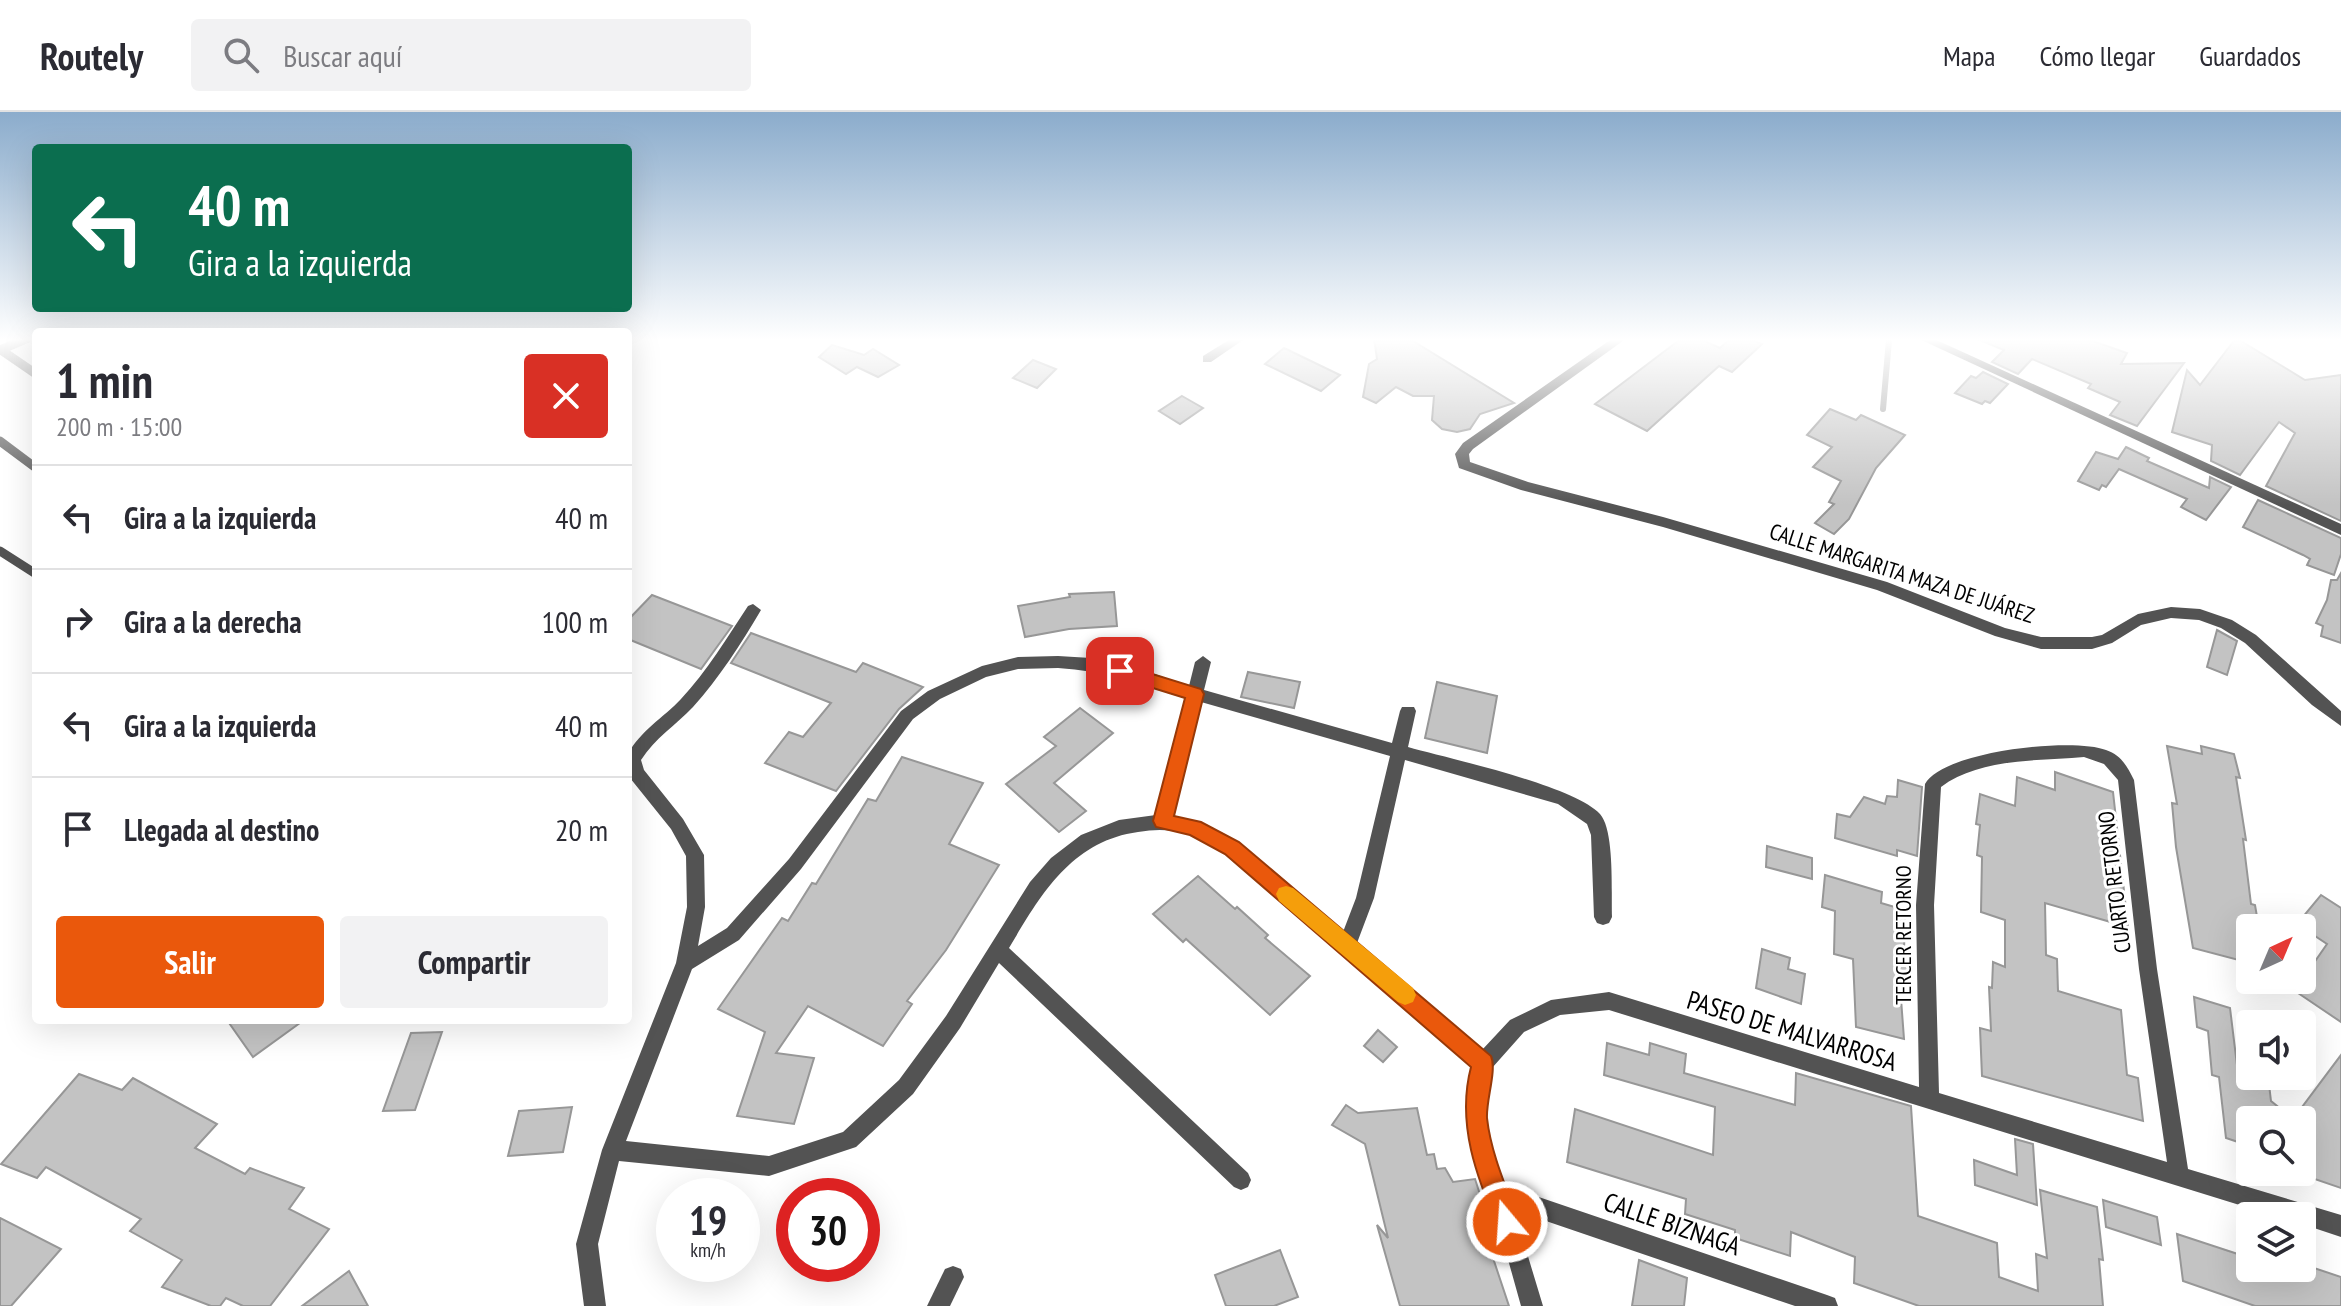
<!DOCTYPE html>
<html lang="es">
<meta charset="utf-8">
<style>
body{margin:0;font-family:"PT Sans Narrow",sans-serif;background:#f2f2f3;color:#2b2b33;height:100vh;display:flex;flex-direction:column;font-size:30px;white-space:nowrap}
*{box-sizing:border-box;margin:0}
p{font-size:26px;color:#7c7c81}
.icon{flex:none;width:44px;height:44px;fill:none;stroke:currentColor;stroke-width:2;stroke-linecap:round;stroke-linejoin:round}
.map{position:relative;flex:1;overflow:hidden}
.side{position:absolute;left:32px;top:216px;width:600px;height:696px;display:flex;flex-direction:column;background:#fff;border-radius:8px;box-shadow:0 8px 32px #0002}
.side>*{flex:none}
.hud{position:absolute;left:32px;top:32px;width:600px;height:168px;border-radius:8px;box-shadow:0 8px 32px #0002;background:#0b6e4f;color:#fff;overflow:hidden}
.needle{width:52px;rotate:44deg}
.fabs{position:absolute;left:2236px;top:802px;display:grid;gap:16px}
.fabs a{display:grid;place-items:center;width:80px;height:80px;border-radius:8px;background:#fff;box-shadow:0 8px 32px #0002;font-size:40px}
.speed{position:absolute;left:656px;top:1066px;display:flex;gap:16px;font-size:40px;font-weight:700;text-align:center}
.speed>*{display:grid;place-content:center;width:104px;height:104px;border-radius:50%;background:#fff;box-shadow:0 8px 32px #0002;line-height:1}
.speed small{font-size:20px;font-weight:400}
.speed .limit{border:12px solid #d22;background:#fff;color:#111}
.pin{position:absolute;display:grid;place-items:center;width:68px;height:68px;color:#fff;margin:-34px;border-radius:16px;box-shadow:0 4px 12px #0006}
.me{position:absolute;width:88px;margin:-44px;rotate:342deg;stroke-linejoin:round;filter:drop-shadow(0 0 6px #0008)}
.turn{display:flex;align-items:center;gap:28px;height:168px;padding:0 24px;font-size:36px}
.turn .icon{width:104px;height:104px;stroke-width:2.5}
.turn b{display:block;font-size:56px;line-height:68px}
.round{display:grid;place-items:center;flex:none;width:84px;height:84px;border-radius:8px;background:#f2f2f3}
.overview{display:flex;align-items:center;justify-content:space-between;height:136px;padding:0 24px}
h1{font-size:48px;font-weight:700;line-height:60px}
.action{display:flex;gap:16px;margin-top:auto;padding:16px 24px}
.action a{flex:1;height:92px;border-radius:8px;background:#ea580c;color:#fff;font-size:32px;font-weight:700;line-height:92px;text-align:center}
.action a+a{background:#f2f2f3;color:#2b2b33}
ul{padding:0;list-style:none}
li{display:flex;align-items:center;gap:24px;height:104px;padding:0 24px;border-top:2px solid #e1e1e2}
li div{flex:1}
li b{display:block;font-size:30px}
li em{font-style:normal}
header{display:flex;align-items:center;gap:48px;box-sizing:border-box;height:112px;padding:0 40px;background:#fff;border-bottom:2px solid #e1e1e2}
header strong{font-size:38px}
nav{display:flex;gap:44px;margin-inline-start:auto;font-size:28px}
.search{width:560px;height:72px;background:#f2f2f3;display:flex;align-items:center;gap:20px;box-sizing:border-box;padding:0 28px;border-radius:8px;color:#7c7c81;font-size:30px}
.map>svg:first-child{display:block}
</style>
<header>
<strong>Routely</strong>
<div class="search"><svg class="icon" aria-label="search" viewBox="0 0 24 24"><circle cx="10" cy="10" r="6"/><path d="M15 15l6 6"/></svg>Buscar aquí</div>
<nav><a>Mapa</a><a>Cómo llegar</a><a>Guardados</a></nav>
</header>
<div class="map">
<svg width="2341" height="1194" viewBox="0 0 2341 1194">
<rect width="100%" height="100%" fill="#fff"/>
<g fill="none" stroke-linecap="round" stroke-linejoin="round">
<path stroke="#a1a1a1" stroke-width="6" d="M1883,297L1889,228"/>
</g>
<g fill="#c3c3c3" stroke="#979797" stroke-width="2">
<path d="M1374,226H1408L1514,291L1480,302L1470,317L1457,320L1442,317L1432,308L1434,284H1413L1396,275L1376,291L1363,285L1369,252L1377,247Z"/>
<path d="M1682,226H1698L1720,236L1731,226H1747L1762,232L1732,260L1719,254L1647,319L1595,292Z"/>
<path d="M1975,226H2084L2127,241L2121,252L2184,251L2137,314L2110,303L2120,290L2088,276L2091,272L2032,247L2018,262L1992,250L2004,238Z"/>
<path d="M2236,226L2305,268L2341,263V409L2266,374L2295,321L2279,310L2240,363L2211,349L2212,333L2172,320L2187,258L2200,273Z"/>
<path d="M832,233L864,243L873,237L899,253L878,265L857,255L846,262L819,245Z"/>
<path d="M1284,236L1340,263L1321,279L1265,252Z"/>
<path d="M1033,248L1056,257L1037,276L1013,266Z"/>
<path d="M1983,260L2008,272L1990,291L1985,289L1982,292L1955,281L1971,264L1976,266Z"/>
<path d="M1182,284L1203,296L1180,312L1159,299Z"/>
<path d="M1830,297L1856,308L1861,303L1905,323L1876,356L1849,407L1834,422L1815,411L1834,392L1829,390L1841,369L1813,355L1832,335L1807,323Z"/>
<path d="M2126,335L2149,346L2147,349L2209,376L2210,365L2231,375L2206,408L2181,395L2187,387L2119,357L2106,375L2102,373L2099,378L2078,369L2096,340L2118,347Z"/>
<path d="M2258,388L2341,426V442L2334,463L2307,453L2310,447L2303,443L2243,415Z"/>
<path d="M2341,461V531L2321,524L2323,514L2316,511L2327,488L2331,468H2337Z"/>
<path d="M1114,480L1117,514L1069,517L1025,525L1018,494L1070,485L1069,482Z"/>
<path d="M652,483L732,514L701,557L628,527V508Z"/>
<path d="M2217,518L2237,529L2227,563L2207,555Z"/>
<path d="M751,521L856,560L863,551L923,575L899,597L836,679L765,651L789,620L803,625L831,591L731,551Z"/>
<path d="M1248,560L1300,570L1294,596L1241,585Z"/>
<path d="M1437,570L1497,584L1487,641L1425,626Z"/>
<path d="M1080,596L1113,621L1054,671L1086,699L1059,720L1006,672L1056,634L1044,625Z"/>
<path d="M2167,634L2202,642L2201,634L2234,642L2240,666L2236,665L2246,728L2243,727L2251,792L2255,793L2259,816H2250V851L2193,836L2176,735L2172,691L2177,692Z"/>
<path d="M902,645L983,671L949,732L999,753L946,838L907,889L912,892L883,934L808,894L776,941L814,946L794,1012L737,1004L765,920L718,897L782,806L788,809L812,771L816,772L868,687L876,689Z"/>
<path d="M2055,660L2113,680L2128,815L2045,791L2046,843L2057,847L2058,879L2121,898L2127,963L2138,966L2143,1009L1982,964L1980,916L1991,919L1989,875L1992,876L1993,850L2005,855V808L1981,800L1982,745L1977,743L1980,713L1976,712L1980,682L2015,694L2017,665L2055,678Z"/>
<path d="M1898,668L1922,675L1917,744L1897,738V744L1835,726L1837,702L1850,705L1864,685L1885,692L1887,684L1897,685Z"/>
<path d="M1767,734L1812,746V767L1766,755Z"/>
<path d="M1825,763L1882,780L1881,791L1905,798L1904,840L1909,841V863L1899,860L1904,927L1856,915L1853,847L1834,842L1835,799L1822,795Z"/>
<path d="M1198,764L1235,797L1237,795L1268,823L1265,826L1310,864L1270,903L1186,827L1183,830L1153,802Z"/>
<path d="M2321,783L2341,796V910L2292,877L2302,868L2327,832L2297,812Z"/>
<path d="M1762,837L1790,846L1788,857L1805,862L1801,892L1756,876Z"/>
<path d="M2194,885L2230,896L2237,953L2250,958V964H2268L2271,989L2293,1007L2341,943V1076L2306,1064L2302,1008H2250V1034L2226,1026L2219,965L2212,963L2208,919L2197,915Z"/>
<path d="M227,908H304L253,945Z"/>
<path d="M1378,918L1397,935L1383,950L1364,934Z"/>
<path d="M442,920L415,998L383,999L411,921Z"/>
<path d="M1607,931L1649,943L1650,931L1686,942L1684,961L1795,993L1796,961L1911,994L1918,1104L1997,1131L1999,1165L2038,1179L2036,1142L2047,1146L2040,1078L2097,1095L2103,1148L2099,1147L2103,1194H1919L1854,1171L1855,1145L1791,1120L1790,1144L1735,1126V1118L1685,1102L1686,1087L1567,1050L1575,997L1713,1043L1715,995L1604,963Z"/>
<path d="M79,962L122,978L133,966L217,1012L195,1036L245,1062L250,1056L304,1076L289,1097L329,1117L270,1194H243L226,1186L220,1194H211L162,1175L182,1148L130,1119L141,1107L46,1055L37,1066L1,1052Z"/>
<path d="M1346,993L1358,1001L1417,996L1427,1043L1434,1042L1437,1057L1445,1056L1453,1070L1475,1067L1499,1141L1492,1143L1509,1194H1400L1377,1113L1388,1126L1365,1032L1332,1013Z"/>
<path d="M572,995L563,1040L508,1044L519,999Z"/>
<path d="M2015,1027L2033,1032L2037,1093L1975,1073L1974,1048L2017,1063Z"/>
<path d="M2103,1088L2157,1105L2161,1133L2106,1115Z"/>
<path d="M0,1106L61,1137L11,1194H0Z"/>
<path d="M2177,1122L2250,1146V1156H2314L2341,1165V1194H2255L2183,1169Z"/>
<path d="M1280,1138L1298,1185L1274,1194H1226L1215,1163Z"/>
<path d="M1639,1148L1687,1166L1684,1194H1632Z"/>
<path d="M349,1159L368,1194H302Z"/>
</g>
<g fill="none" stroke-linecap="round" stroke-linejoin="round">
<g stroke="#535353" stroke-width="9">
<path d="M0,238L28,226"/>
<path d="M1,238L36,262"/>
<path d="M0,329L36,356"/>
<path d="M0,439L36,462"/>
</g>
<g fill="#535353" fill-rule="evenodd">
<path d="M1232,226H1246L1211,250H1203V244Z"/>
<path d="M1613,226H1627L1473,337L1469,342L1470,350L1528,370L1663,405L1887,470L2005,516L2041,525H2092L2102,523L2138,502L2171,495L2200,497L2232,508L2256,523L2341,599V614L2312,593L2245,531L2221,516L2199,508L2171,506L2141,513L2112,531L2092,537H2041L1995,524L1877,478L1663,415L1521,378L1459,356L1455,342L1463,331Z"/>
<path d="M1917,226H1932L2341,412V423Z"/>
<path d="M753,492L761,498C741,532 719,566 693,595C676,613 655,626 641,648L644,658L683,707L704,743L705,795L698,834L727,816L789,747L901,599L928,579L982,554L1018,545L1058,544L1091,546L1149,560L1189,574L1195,550L1203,544L1211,550L1204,578L1392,631L1400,599L1402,595H1414L1416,599L1408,635C1450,647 1573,673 1600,702C1615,719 1611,781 1612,805L1609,811L1603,813L1597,811L1594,805L1591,723L1587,712L1558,692L1405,648L1374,786L1357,831L1482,938L1510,908L1551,888L1609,880L1919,975L1916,793L1925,672C1943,639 2073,625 2106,638C2121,643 2127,654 2134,668L2157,857L2188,1057L2341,1103V1125L2302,1112V1104H2275L1609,898L1560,903L1524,920L1492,956L1486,1005L1492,1038L1506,1074L1827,1183L1835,1186L1838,1194H1795L1514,1098L1543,1194H1521C1511,1158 1501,1122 1490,1087C1474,1033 1459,1014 1472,954L1226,741C1213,735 1200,725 1187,722C1169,717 1156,717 1138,720C1071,729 1040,784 1009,836L1248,1061L1251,1068L1248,1075L1241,1078L1234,1075L999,851L960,916L913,982L856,1035L769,1064L619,1049L598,1132L606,1194H584L576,1132L602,1038L676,851L687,795L686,744L671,717L630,666L628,642C640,619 663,606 681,587C707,559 727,526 748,494ZM1058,556C1103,559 1144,570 1186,585L1156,703L1119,708L1081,723L1051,746L1030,770L946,904L899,968L843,1020L769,1044L626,1029L692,857L739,828L801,757L913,607L940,587L986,565L1018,557ZM1201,590L1390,644L1356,786L1343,820C1291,776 1241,719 1173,704ZM2084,645L2104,652L2118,668L2139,857L2167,1050L1939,981L1934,793L1941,675C1979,646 2039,649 2084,645Z"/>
<path d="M953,1154L961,1157L964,1165L950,1194H927L945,1157Z"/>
</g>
</g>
<linearGradient id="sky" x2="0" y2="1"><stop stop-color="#8baccc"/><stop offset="0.58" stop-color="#fff"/><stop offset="1" stop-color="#fff" stop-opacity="0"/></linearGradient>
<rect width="2341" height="393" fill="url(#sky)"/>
<path fill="#ea580c" stroke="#983908" stroke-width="2" d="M1120,552L1201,577L1204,582L1174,704L1201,710L1239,730L1491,944C1497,958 1486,988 1487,1006C1491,1042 1507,1077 1519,1110L1515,1118L1507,1122L1499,1118C1477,1066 1456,1012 1471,955L1225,742L1190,723L1156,715L1153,709L1185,586L1114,564L1111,559Z"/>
<path fill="#f59e0b" d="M1286,774L1293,776L1413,876L1416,883L1413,890L1405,893L1398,890L1279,789L1276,782L1279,776Z"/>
<g text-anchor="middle" stroke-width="6" stroke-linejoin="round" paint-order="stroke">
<g font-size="22" fill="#000" stroke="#fff">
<text transform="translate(1902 461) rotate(18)" y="8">CALLE MARGARITA MAZA DE JUÁREZ</text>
<text transform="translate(2114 770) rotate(-97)" y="8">CUARTO RETORNO</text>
<text transform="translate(1903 823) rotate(-90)" y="8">TERCER RETORNO</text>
</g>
<g font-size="26" fill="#000" stroke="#fff">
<text transform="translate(1792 919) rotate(17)" y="9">PASEO DE MALVARROSA</text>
<text transform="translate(1672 1112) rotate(19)" y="9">CALLE BIZNAGA</text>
</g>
</g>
</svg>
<div class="fabs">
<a><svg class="needle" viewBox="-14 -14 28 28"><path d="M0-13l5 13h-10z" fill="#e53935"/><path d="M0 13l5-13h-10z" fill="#7c7c81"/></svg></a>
<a><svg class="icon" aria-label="sound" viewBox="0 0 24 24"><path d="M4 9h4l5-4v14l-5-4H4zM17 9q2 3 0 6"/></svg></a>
<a><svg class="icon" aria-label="search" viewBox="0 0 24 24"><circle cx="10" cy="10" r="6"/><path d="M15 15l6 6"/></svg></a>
<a><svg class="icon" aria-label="layers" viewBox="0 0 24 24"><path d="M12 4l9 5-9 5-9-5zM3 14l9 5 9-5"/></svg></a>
</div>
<div class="speed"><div>19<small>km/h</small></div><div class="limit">30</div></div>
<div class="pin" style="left:1120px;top:559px;background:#d93025"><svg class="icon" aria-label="arrive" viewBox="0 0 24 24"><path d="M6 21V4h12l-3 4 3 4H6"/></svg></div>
<svg class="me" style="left:1507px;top:1110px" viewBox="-20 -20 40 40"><circle r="17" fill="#ea580c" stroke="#fff" stroke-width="3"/><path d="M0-11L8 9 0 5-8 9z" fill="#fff"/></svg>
<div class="hud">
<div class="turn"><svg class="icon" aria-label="left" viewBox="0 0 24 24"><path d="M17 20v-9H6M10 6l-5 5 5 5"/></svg><div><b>40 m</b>Gira a la izquierda</div></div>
</div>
<section class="side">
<div class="overview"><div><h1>1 min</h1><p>200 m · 15:00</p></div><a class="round" style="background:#d93025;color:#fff"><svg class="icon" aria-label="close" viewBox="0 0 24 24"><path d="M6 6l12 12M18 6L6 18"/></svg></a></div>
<ul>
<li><svg class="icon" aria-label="left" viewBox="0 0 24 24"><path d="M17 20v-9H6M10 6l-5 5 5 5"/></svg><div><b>Gira a la izquierda</b></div><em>40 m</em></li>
<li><svg class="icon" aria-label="right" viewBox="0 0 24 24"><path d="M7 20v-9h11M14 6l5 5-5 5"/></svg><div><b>Gira a la derecha</b></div><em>100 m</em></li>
<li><svg class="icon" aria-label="left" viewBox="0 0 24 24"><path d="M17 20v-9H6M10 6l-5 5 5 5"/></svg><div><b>Gira a la izquierda</b></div><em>40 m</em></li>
<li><svg class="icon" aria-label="arrive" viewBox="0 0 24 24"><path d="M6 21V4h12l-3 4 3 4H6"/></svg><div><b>Llegada al destino</b></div><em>20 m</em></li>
</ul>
<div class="action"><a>Salir</a><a>Compartir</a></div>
</section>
</div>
